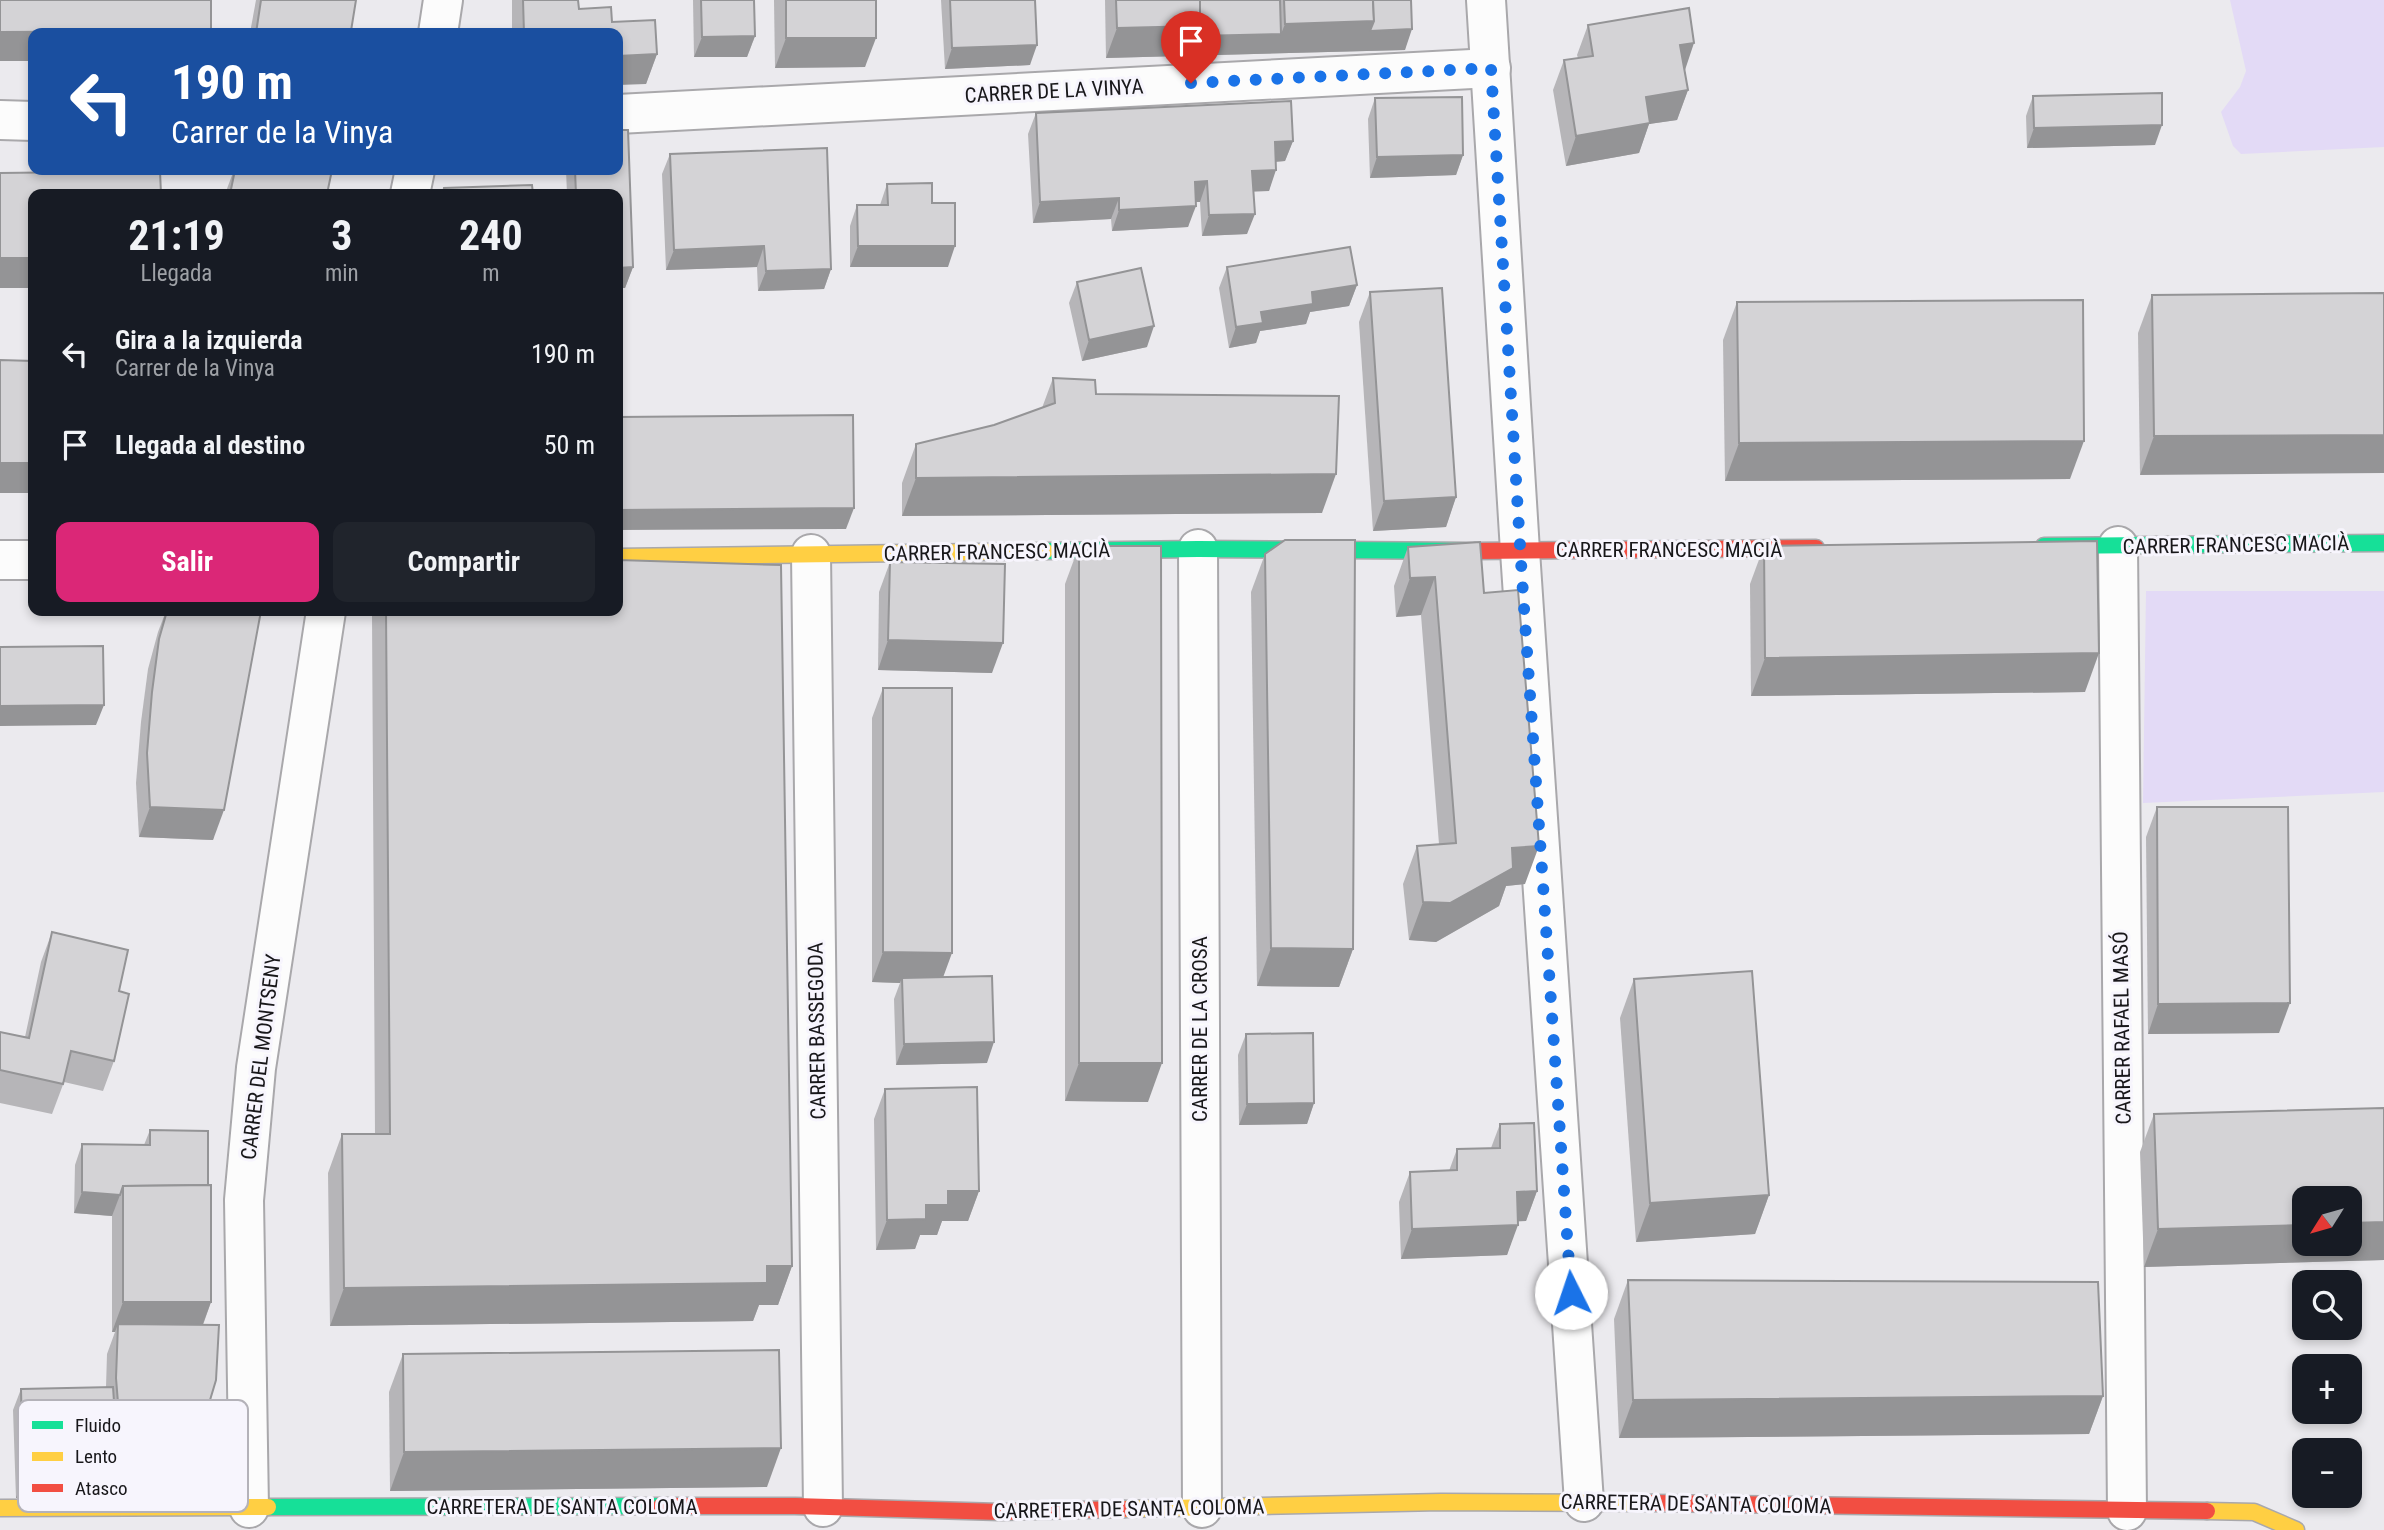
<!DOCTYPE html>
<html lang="es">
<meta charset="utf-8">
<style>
body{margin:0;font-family:"Roboto Condensed",sans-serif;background:#20242c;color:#f1f3f6;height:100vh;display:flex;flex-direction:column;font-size:26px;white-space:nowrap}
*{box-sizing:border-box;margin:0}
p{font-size:23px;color:#9ea1a6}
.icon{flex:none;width:38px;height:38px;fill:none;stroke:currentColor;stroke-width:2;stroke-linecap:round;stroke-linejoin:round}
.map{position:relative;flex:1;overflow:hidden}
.details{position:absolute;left:28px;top:189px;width:595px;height:427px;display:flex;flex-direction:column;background:#171b24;border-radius:14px;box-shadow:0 4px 10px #0003}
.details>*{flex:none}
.hud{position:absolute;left:28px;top:28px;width:595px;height:147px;border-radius:14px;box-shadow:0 4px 10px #0003;background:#1a4fa0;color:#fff;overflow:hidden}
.needle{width:46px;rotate:233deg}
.buttons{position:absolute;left:2292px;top:1186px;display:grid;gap:14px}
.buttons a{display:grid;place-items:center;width:70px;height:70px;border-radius:14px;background:#171b24;box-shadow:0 4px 10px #0003;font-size:35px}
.pin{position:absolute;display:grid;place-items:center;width:60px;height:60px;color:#fff;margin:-72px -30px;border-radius:50% 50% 50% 0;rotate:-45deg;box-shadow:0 0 7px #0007}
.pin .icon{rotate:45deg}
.me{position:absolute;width:77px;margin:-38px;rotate:356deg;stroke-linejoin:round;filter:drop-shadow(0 0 5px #0008)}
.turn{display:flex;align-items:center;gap:24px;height:147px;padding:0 28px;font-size:32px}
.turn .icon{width:91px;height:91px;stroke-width:2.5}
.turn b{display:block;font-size:49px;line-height:60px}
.eta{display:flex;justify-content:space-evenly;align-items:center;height:119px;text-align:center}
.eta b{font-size:42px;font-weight:700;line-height:49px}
.button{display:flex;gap:14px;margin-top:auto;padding:14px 28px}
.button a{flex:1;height:80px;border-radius:14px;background:#db2777;color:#fff;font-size:28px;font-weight:700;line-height:80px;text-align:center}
.button a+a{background:#20242c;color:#f1f3f6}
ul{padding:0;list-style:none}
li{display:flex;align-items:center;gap:21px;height:91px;padding:0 28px}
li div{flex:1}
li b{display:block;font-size:26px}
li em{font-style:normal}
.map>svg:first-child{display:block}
</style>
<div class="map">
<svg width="2384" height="1530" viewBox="0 0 2384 1530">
<rect width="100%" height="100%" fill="#ebeaee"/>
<g fill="#e3daf6">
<path d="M2230,0H2384V147L2241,154L2233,146L2221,112L2240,87L2246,71Z"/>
<path d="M2146,591H2384V792L2143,803Z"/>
</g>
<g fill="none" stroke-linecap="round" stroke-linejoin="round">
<g stroke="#a9a8ab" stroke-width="42">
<g id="street">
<path d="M1486,0L1520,551L1584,1502"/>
<path d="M438,33L443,0"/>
<path d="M618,114L1491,68"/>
<path d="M0,120L33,121"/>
<path d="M410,194L415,170"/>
<path d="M2118,546L2127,1511"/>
<path d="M1198,549L1202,1508"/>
<path d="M811,554L823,1507"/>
<path d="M0,560H33"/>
<path d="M249,1508L244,1200L256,1068L326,611"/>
</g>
</g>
<g stroke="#a9a8ab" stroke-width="19">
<g id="fast">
<path d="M2044,546L2384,543"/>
<path d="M1045,551L1198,549L1475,551"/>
<path d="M268,1507L661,1506"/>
</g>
</g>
<g stroke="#a9a8ab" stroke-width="19">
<g id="slow">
<path d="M618,557L1045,551"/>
<path d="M0,1508L268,1507"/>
<path d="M1124,1509L1441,1502L1652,1503"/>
<path d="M2207,1511L2254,1512L2296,1530"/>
</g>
</g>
<g stroke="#a9a8ab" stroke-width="19">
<g id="jam">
<path d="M1475,551L1816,548"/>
<path d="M1652,1503L2207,1511"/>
<path d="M661,1506H795L1000,1512L1124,1509"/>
</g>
</g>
<use href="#street" stroke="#fcfcfc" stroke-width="38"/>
<use href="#fast" stroke="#16e098" stroke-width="16"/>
<use href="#slow" stroke="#ffcf43" stroke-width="16"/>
<use href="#jam" stroke="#f24e42" stroke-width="16"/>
</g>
<g fill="#b6b5b8">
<path d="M256,0H356L350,33H250Z"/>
<path d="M512,0H578L579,9L612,22L657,54L646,84L618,33H512Z"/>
<path d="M693,0H754L755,36L747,57H694Z"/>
<path d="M774,0H876L865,67L775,68Z"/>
<path d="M941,0H1035L1030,65L945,69Z"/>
<path d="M1105,0H1411L1405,50L1106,58Z"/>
<path d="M1588,25L1684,71L1688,90L1677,120L1649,124L1639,153L1566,166L1553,90L1564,60L1578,58L1577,55Z"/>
<path d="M2033,96L2155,145L2027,148L2026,116Z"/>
<path d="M1375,98L1463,155L1456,175L1370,178L1368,119Z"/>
<path d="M1036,113L1293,141L1285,161L1276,162L1269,191H1253L1247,234L1202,236L1200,202H1195L1188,227L1112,231L1111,219L1033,223L1028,134Z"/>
<path d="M670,154L831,269L824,289L758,291L757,267L666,270L662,174Z"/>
<path d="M234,170H332L327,194H225Z"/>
<path d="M566,170H618L633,267L625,288L618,194H567Z"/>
<path d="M887,184L932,203L948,267H850V226L857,205H880Z"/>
<path d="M1227,267L1357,285L1349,306L1310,312L1306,324L1260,331L1256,343L1229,348L1219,288Z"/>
<path d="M1077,282L1147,347L1082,361L1069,303Z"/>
<path d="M1370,292L1456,497L1446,527L1373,531L1359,322Z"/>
<path d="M2384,293L2140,475L2138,333L2152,295Z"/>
<path d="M1737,302L2070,479L1725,481L1723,340Z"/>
<path d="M1053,378L1096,394L1322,513L902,516V483L916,444L994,425L1042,408Z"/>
<path d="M1079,546L1148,1102L1065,1101V584Z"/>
<path d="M1764,546L2085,692L1751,696L1750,584Z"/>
<path d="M1408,547L1484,593L1525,884L1506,886L1499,906L1436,942L1409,940L1403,884L1417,846L1439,844L1421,615L1396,617L1394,586Z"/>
<path d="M1265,554L1353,949L1339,987L1257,986L1251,592Z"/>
<path d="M890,562L992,673L878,670L879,592Z"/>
<path d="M166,611H261L213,840L139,837L136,783L141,722L148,669L158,632Z"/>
<path d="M374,611H618L792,1266L778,1305H759L753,1321L330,1326L328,1173L342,1134H375L372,615Z"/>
<path d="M883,688L943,977L987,1063L896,1065L894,999L900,983L872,982V718Z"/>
<path d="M2157,807L2279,1033L2148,1034L2146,837Z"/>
<path d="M52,932L119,991L114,1061L103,1091L64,1082L52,1114L0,1103V1032L25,1037L41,962Z"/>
<path d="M1634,979L1769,1195L1755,1234L1636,1242L1620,1018Z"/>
<path d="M1246,1034L1314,1103L1307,1124L1239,1125L1238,1055Z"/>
<path d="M885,1089L979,1191L968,1221H942L937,1235H920L915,1249L876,1250L874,1119Z"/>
<path d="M2384,1108V1260L2144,1267L2140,1152L2154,1114Z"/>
<path d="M1500,1124L1537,1191L1526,1221H1518L1507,1255L1401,1259L1399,1202L1410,1172L1449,1171L1457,1149L1491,1148Z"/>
<path d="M150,1130L208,1185L211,1302L203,1325L179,1497L112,1495L16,1498L13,1410L21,1389L106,1387L107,1354L115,1332H112V1216L74,1213L75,1165L82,1144L144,1145Z"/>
<path d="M1628,1280L2103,1396L2089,1434L1619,1438L1614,1319Z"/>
<path d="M403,1354L767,1487L390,1491L389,1392Z"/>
</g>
<g fill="#949496">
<path d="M1374,21L1412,29L1405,50L1106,58L1117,28L1200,26L1281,34L1285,24Z"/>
<path d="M211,31L210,33H33V61H0V32Z"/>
<path d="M351,31L350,33H257Z"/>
<path d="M755,36L747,57H694L702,37Z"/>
<path d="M786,38H876L865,67L775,68Z"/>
<path d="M1694,43L1684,73L1680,45Z"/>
<path d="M1037,45L1030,65L945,69L952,48Z"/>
<path d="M657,54L646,84L618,85V56Z"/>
<path d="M1688,90L1677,120L1649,124L1639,153L1566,166L1576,136L1646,97Z"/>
<path d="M2162,125L2155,145L2027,148L2034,128Z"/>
<path d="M1293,141L1285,161L1268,162L1275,142Z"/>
<path d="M1463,155L1456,175L1370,178L1377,157Z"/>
<path d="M1276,170L1269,191L1245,192L1252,171Z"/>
<path d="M1207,181L1200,202H1187L1195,182Z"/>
<path d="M1119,198L1111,219L1033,223L1040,202Z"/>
<path d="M1196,206L1188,227L1112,231L1119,210Z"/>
<path d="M1255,214L1247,234L1202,236L1209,215Z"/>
<path d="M764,246L757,267L666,270L674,250Z"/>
<path d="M858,246H955L948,267H850Z"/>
<rect x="0" y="258" width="33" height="30"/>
<path d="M633,267L625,288H618V268Z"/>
<path d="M831,269L824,289L758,291L766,271Z"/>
<path d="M1357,285L1349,306L1310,312L1306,324L1260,331L1256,343L1229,348L1236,327L1261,312L1312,292Z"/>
<path d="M1154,326L1147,347L1082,361L1089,340Z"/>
<path d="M2384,435V473L2140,475L2154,436Z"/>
<path d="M2084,441L2070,479L1725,481L1739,443Z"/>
<rect x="0" y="463" width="33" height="30"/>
<path d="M1336,474L1322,513L902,516L916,478Z"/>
<path d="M1456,497L1446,527L1373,531L1384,501Z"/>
<path d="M854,508L846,529L618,530V510Z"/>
<path d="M1435,577L1421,615L1396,617L1410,578Z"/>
<path d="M888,640L1003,643L992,673L878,670Z"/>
<path d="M2099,653L2085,692L1751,696L1765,658Z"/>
<path d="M104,705L96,725L0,726V706Z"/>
<path d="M150,807L224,810L213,840L139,837Z"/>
<path d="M1539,846L1525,884L1506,886L1499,906L1436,942L1409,940L1423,902L1512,848Z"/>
<path d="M1271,948L1353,949L1339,987L1257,986Z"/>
<path d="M883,952L952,953L941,983L902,978L900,983L872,982Z"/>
<path d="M2290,1003L2279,1033L2148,1034L2158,1004Z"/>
<path d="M994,1042L987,1063L896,1065L904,1044Z"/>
<path d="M1079,1063H1162L1148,1102L1065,1101Z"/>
<path d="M1314,1103L1307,1124L1239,1125L1247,1104Z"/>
<path d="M948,1191H979L968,1221H942L937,1235H920L915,1249L876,1250L887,1220Z"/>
<path d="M1537,1191L1526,1221L1506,1222L1517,1192Z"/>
<path d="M82,1192L120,1195L112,1216L74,1213Z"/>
<path d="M1769,1195L1755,1234L1636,1242L1650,1203Z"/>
<path d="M2384,1222V1260L2144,1267L2158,1229L2305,1225V1244H2350V1223Z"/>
<path d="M1518,1225L1507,1255L1401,1259L1412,1229Z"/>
<path d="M767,1266H792L778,1305H759L753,1321L330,1326L344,1288Z"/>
<path d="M123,1302H211L200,1332L118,1324L115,1332H112Z"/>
<path d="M2103,1396L2089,1434L1619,1438L1633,1400Z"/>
<path d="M781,1448L767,1487L390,1491L404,1452Z"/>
<path d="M123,1465L190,1467L179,1497L112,1495L16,1498L23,1477L119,1475Z"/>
</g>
<g fill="#d4d3d6" stroke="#949496" stroke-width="2">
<path d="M0,0H211V31L0,32Z"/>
<path d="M261,0H356L351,31L256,33Z"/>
<path d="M523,0H578L579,9L611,7L612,22L655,20L657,54L618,56V33H524Z"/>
<path d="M701,0H754L755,36L702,37Z"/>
<rect x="786" y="0" width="90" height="38"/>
<path d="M950,0H1035L1037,45L952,48Z"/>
<path d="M1116,0H1200V26L1117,28Z"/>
<path d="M1200,0H1280L1281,34L1196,36L1200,26Z"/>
<path d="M1284,0H1373L1374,21L1285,24Z"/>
<path d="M1373,0H1411L1412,29L1370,31L1374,21Z"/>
<path d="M1689,8L1694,43L1680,45L1688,90L1646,97L1650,123L1576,136L1564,60L1593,56L1588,25Z"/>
<path d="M2162,93V125L2034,128L2033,96Z"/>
<path d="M1462,97L1463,155L1377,157L1375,98Z"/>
<path d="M1291,101L1293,141L1275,142L1276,170L1252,171L1255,214L1209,215L1207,181L1195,182L1196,206L1119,210V198L1040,202L1036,113Z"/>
<path d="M618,130H628L633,267L618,268V194H576L575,170H618Z"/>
<path d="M827,148L831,269L766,271L764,246L674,250L670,154Z"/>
<path d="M235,170H332L327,194H230Z"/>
<path d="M160,171L161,194H33V258H0V173Z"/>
<path d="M932,183V203H955V246H858L857,205H888L887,184Z"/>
<path d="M532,185L533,194H443L444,188Z"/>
<path d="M1350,247L1357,285L1312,292L1313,304L1261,312L1263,323L1236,327L1227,267Z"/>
<path d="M1141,268L1154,326L1089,340L1077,282Z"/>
<path d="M1442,288L1456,497L1384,501L1370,292Z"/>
<path d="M2384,293V435L2154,436L2152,295Z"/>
<path d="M2083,300L2084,441L1739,443L1737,302Z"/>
<path d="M0,360L33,361V463H0Z"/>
<path d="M1053,378L1095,380L1096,394L1339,396L1336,474L916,478V444L994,425L1055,403Z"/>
<path d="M853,415L854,508L618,510V417Z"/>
<path d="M1285,540H1355L1353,949L1271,948L1265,554Z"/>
<path d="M2097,541L2099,653L1765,658L1764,546Z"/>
<path d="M1480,542L1484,593L1518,590L1539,846L1512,848L1513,868L1450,903L1423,902L1417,846L1456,843L1435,577L1410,578L1408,547Z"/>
<path d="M1079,546H1161L1162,1063H1079Z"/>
<path d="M618,560L781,565L792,1266H767V1283L344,1288L342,1134H390L386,611H618Z"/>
<path d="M890,562L1005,564L1003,643L888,640Z"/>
<path d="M167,611H261L224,810L150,807L147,753L152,692L159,639Z"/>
<path d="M103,646L104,705L0,706V647Z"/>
<path d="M883,688H952V953L883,952Z"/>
<path d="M2157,807H2288L2290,1003L2158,1004Z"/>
<path d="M52,932L128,950L119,991L129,994L114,1061L71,1051L63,1084L0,1070V1032L29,1038Z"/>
<path d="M1752,971L1769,1195L1650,1203L1634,979Z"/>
<path d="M992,976L994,1042L904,1044L902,978Z"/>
<path d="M1313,1033L1314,1103L1247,1104L1246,1034Z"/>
<path d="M977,1087L979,1191H948V1205H926V1219L887,1220L885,1089Z"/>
<path d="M2384,1108V1222L2350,1223V1199H2305V1225L2158,1229L2154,1114Z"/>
<path d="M1534,1123L1537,1191L1517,1192L1518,1225L1412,1229L1410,1172L1457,1170V1149L1500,1148V1124Z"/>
<path d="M150,1130L208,1131V1185L123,1186L120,1195L82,1192V1144L150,1145Z"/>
<path d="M211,1185V1302H123V1186Z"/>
<path d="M1628,1280L2098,1282L2103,1396L1633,1400Z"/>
<path d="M118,1324L219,1325L216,1380L190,1467L123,1465L116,1378Z"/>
<path d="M779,1350L781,1448L404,1452L403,1354Z"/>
<path d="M113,1387L119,1475L23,1477L21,1389Z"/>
</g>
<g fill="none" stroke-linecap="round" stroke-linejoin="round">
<path stroke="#1a73e8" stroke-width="12" stroke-dasharray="0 21.6" d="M1191,83L1491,68L1522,578L1571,1293"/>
</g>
<g text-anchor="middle" stroke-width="6" stroke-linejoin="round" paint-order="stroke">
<g font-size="21" fill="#18171a" stroke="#f7f5fd">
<text transform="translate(1054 91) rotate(-3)" y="7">CARRER DE LA VINYA</text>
<text transform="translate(2236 545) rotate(-1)" y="7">CARRER FRANCESC MACIÀ</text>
<text x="1669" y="557">CARRER FRANCESC MACIÀ</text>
<text transform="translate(997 552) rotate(-1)" y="7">CARRER FRANCESC MACIÀ</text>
<text transform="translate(2122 1028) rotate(-91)" y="7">CARRER RAFAEL MASÓ</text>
<text transform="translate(1200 1029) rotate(-90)" y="7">CARRER DE LA CROSA</text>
<text transform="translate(817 1031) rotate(-91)" y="7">CARRER BASSEGODA</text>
<text transform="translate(261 1057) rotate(-83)" y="7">CARRER DEL MONTSENY</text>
<text transform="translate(1696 1504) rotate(1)" y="7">CARRETERA DE SANTA COLOMA</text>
<text x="562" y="1514">CARRETERA DE SANTA COLOMA</text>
<text transform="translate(1129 1509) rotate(-1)" y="7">CARRETERA DE SANTA COLOMA</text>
</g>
</g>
<rect x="18" y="1400" width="230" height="112" rx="10" fill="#f7f5fd" stroke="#b4b2b9" stroke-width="2"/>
<rect x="32" y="1421" width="31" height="8" fill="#16e098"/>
<rect x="32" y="1452" width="31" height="9" fill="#ffcf43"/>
<rect x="32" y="1484" width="31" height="8" fill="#f24e42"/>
<g font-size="19" fill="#18171a">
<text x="75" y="1432">Fluido</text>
<text x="75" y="1463">Lento</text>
<text x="75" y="1495">Atasco</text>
</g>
</svg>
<div class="buttons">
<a><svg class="needle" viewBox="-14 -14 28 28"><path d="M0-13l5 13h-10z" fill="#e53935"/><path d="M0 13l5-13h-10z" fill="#9ea1a6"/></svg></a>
<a><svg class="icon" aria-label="search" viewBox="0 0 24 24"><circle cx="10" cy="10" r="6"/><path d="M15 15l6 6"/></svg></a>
<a>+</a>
<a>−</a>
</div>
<div class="pin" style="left:1191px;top:83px;background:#d93025"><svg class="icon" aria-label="arrive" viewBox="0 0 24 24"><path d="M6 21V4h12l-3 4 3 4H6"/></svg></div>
<svg class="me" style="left:1571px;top:1293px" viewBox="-20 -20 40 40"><circle r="19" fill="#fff"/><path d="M0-13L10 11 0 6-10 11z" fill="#1a73e8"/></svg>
<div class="hud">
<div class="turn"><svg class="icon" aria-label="left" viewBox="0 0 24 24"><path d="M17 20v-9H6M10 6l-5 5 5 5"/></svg><div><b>190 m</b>Carrer de la Vinya</div></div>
</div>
<section class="details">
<div class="eta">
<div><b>21:19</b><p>Llegada</p></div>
<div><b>3</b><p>min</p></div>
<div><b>240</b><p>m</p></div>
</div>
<ul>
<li><svg class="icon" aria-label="left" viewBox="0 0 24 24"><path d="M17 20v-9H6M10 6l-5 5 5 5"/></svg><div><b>Gira a la izquierda</b><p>Carrer de la Vinya</p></div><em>190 m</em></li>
<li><svg class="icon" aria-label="arrive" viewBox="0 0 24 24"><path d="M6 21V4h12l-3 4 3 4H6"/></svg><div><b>Llegada al destino</b></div><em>50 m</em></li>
</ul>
<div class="button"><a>Salir</a><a>Compartir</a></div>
</section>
</div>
